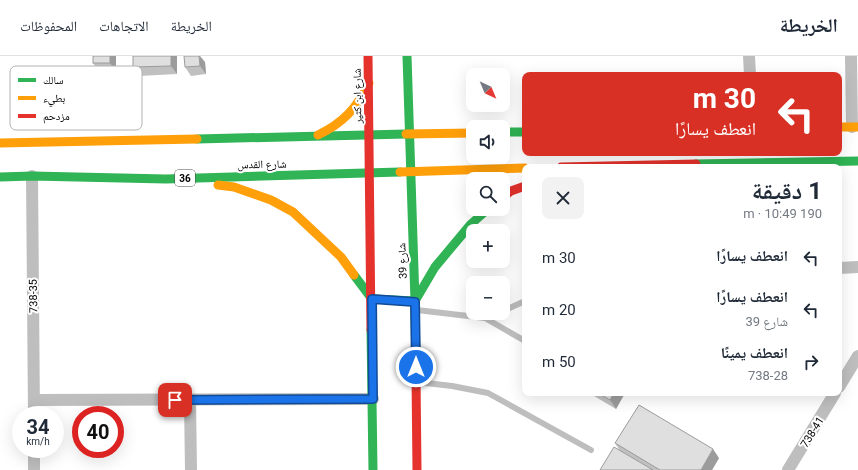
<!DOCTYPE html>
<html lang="ar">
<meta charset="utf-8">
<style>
body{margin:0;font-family:Roboto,"Noto Naskh Arabic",sans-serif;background:#f2f2f3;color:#1f2937;direction:rtl;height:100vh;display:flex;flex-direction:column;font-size:15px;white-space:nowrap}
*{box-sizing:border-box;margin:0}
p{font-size:13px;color:#747a83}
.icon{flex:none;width:22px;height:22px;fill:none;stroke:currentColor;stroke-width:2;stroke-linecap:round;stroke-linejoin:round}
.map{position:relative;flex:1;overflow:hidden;direction:ltr}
.sheet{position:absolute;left:522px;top:108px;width:320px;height:232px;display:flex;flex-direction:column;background:#fff;border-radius:8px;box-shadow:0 4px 16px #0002;direction:rtl}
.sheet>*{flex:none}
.top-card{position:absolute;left:522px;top:16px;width:320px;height:84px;border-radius:8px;box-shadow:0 4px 16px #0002;direction:rtl;background:#d93025;color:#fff;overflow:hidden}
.needle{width:26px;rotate:136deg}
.controls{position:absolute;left:466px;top:12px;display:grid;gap:8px}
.controls a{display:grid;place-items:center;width:44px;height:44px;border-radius:8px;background:#fff;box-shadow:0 4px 16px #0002;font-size:20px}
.speed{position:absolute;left:12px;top:350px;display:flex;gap:8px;font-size:20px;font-weight:700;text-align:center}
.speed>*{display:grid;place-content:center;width:52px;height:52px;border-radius:50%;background:#fff;box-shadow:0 4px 16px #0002;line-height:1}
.speed small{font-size:10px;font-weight:400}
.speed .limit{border:6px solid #d22;background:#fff;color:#111}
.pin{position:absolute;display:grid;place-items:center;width:34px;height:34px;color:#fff;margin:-17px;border-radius:8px;box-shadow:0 2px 6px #0006}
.me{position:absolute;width:44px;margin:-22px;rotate:0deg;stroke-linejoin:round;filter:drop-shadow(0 0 3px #0008)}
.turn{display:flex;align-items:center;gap:14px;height:84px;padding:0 20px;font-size:18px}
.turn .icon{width:52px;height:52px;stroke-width:2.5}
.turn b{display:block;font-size:28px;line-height:34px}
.round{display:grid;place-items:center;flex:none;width:42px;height:42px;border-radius:8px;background:#f2f2f3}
.summary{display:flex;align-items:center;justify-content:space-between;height:68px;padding:0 20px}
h1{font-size:24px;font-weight:700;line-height:30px}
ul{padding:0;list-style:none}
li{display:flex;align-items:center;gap:12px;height:52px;padding:0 20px}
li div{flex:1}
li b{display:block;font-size:15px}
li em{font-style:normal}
header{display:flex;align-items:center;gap:24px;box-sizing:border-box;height:56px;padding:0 20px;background:#fff;border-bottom:1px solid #e0e1e3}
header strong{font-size:19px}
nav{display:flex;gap:22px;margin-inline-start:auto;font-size:14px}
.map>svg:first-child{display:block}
</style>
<header>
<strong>الخريطة</strong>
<nav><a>الخريطة</a><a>الاتجاهات</a><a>المحفوظات</a></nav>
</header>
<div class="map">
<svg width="858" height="414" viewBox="0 0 858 414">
<rect width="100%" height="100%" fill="#fff"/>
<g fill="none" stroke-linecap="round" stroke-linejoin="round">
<g stroke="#bebebe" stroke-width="6">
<path d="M417,254L485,262L498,257"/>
<path d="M503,255L525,245"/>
<path d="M485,262L525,285"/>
<path d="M417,326L452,330L488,337L591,394"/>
</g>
<g stroke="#bebebe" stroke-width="12">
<path d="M749,0L750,19"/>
<path d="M851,0L852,71"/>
<path d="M32,120L34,359"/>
<path d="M839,212L858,211"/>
<path d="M839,331L858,300"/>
<path d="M34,344L373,343"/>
<path d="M190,344L191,414"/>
<path d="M34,414V393"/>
<path d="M788,414L835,337"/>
</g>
<g stroke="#30b455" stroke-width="9">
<path d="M407,0L415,245L416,321"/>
<path d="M503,76H525"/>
<path d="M197,83L406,78"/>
<path d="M696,108L858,105"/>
<path d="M0,121L32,120L166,123L400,116"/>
<path d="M354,219L372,243L415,245L435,211L471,168L488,153"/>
<path d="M371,274L373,414"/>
</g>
<g stroke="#ff9f0a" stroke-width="9">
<path d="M839,71H858"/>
<path d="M406,78L473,77"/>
<path d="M318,79C343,67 357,52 369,27"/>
<path d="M0,87L197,83"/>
<path d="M400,116L525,112"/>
<path d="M218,129L234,131L271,144L293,156L341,201L354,219"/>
</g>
<g stroke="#e5322d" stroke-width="9">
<path d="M368,0L371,274"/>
<path d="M561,111L696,108"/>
<path d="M503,141L511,135L525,130"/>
<path d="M416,321L417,414"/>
</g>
</g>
<g fill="#c0c0c0">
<path d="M116,0V15L99,16L93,7Z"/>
<path d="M133,0H177V18L139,20L133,11Z"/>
<path d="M205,6L206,18L191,20L185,11Z"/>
<path d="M589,337H625L616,353Z"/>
<path d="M615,387L719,402L712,414H600L620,395Z"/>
</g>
<g fill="#9c9c9c">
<path d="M110,0H116V15L110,7Z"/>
<path d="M171,0H177V18L171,10Z"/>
<path d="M199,0H200L205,6L206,18L200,10Z"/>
<path d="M614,337H625L616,353L610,344Z"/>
<path d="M713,393L719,402L712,414H701Z"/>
</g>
<g fill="#dfdfdf" stroke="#9c9c9c">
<rect x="93" y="0" width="17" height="7"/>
<path d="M133,0H171V10L133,11Z"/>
<path d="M184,0H199L200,10L185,11Z"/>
<path d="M598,337H614L610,344Z"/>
<path d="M639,349L713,393L701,414H660L615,387Z"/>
<path d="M614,391L653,414H600Z"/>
</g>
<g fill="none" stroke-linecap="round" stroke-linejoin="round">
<g stroke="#114b97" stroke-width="10">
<path id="route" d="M175,344L373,343L372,243L415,246L416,311"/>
</g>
<use href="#route" stroke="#1a73e8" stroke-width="7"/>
</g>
<g text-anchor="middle" stroke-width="4" stroke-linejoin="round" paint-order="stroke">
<rect fill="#fff" stroke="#4c4c4c" stroke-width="1" x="175" y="114" width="20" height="16" rx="3"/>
<g font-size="10" font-weight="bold" fill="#000">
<text x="185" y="126">36</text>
</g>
<g font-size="11" fill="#000" stroke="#fff">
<text transform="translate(357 40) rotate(-91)" y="4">شارع ابن كثير</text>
<text transform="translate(262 108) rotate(-1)" y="4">شارع القدس</text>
<text transform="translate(402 205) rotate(-92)" y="4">شارع 39</text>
<text transform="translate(33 240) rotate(-91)" y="4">738-35</text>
<text transform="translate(812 376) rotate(-58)" y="4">738-41</text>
</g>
</g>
<rect x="10" y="10" width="132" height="64" rx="6" fill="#fff" stroke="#b2b2b2" stroke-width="1"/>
<rect x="18" y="22" width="18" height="4" fill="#30b455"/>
<rect x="18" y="40" width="18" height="4" fill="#ff9f0a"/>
<rect x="18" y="58" width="18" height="4" fill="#e5322d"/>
<g font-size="11" fill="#000">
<text x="43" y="28">سالك</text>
<text x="43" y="46">بطيء</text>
<text x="43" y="64">مزدحم</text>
</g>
</svg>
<div class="controls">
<a><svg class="needle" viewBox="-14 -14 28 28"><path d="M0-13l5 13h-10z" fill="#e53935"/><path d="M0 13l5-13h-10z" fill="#747a83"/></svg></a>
<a><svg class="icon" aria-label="sound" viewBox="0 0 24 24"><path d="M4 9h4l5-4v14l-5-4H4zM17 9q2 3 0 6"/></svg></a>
<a><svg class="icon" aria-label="search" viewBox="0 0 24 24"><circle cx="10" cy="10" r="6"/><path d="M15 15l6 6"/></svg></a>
<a>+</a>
<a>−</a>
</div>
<div class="speed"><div>34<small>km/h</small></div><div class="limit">40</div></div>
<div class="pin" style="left:175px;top:344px;background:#d93025"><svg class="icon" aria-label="arrive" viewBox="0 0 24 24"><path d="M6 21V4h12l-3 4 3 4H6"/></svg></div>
<svg class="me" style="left:416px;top:311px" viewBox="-20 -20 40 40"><circle r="17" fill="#1a73e8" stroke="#fff" stroke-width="3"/><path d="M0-11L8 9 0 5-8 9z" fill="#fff"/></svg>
<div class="top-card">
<div class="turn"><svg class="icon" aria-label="left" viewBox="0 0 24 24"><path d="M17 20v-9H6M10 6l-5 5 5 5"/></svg><div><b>30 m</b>انعطف يسارًا</div></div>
</div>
<section class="sheet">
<div class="summary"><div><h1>1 دقيقة</h1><p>190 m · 10:49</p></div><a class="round"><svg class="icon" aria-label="close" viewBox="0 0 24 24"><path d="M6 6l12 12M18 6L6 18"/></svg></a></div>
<ul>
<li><svg class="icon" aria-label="left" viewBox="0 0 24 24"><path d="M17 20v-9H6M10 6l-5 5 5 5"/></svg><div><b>انعطف يسارًا</b></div><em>30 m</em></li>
<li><svg class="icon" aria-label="left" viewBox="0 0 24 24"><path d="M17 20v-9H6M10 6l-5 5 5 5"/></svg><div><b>انعطف يسارًا</b><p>شارع 39</p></div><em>20 m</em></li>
<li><svg class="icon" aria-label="right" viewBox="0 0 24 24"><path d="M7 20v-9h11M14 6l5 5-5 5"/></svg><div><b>انعطف يمينًا</b><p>738-28</p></div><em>50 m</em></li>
</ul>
</section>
</div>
